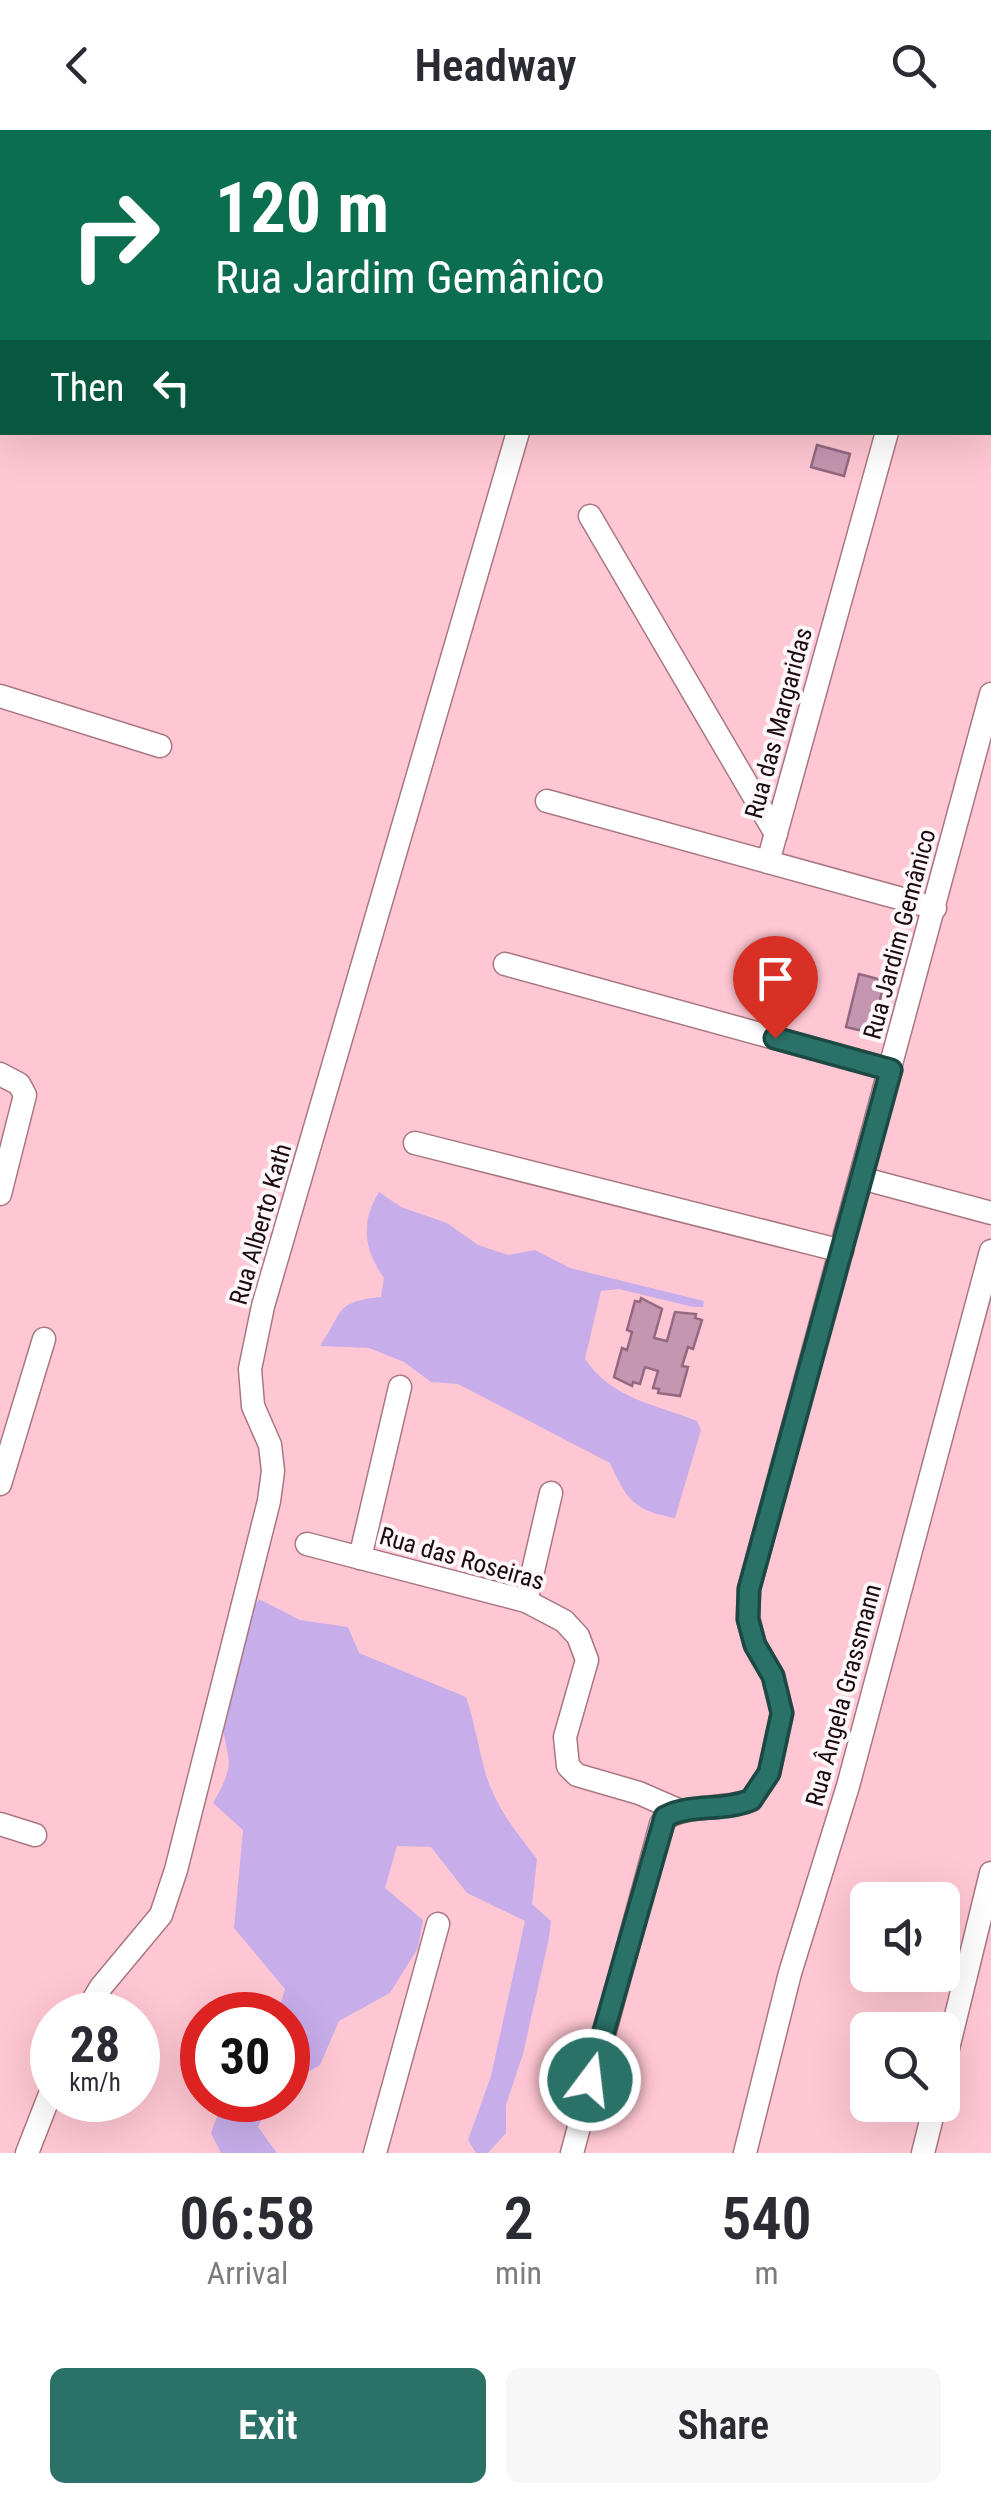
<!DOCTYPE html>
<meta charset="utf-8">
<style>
body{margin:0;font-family:"Roboto Condensed",sans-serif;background:#f7f7f7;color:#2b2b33;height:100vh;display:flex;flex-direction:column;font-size:38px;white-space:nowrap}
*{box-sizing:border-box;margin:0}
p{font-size:32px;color:#7c7c81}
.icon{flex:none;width:55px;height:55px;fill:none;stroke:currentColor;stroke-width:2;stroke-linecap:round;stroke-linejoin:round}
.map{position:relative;height:2023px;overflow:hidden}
.sheet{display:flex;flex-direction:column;background:#fff;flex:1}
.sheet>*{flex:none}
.guide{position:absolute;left:0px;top:0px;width:992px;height:305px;box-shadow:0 10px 40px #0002;background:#0b6e4f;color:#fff;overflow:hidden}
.fabs{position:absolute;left:850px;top:1752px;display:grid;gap:20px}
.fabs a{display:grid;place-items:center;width:110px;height:110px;border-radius:15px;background:#fff;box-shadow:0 10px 40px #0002;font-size:50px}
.speed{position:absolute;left:30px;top:1862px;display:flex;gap:20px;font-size:50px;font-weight:700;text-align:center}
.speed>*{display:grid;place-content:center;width:130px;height:130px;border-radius:50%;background:#fff;box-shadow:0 10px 40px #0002;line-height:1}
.speed small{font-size:25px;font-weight:400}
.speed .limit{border:15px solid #d22;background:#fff;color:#111}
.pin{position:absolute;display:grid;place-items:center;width:85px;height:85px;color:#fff;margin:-102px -42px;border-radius:50% 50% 50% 0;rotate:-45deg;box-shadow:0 0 10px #0007}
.pin .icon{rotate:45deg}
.me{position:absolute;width:110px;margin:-55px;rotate:15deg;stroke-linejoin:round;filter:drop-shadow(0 0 8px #0008)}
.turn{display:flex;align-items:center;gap:35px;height:210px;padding:0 50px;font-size:45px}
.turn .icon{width:130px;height:130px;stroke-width:2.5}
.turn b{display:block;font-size:70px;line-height:85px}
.then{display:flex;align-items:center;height:95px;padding:0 50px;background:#0003;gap:20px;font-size:38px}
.eta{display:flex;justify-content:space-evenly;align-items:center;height:170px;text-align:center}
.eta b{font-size:60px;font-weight:600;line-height:70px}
.action{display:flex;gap:20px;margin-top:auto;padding:20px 50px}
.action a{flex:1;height:115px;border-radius:15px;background:#2a7168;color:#fff;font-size:40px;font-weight:600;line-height:115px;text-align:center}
.action a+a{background:#f7f7f7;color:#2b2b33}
header{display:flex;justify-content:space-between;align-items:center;height:130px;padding:0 50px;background:#fff;font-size:45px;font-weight:600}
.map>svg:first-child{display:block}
</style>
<header><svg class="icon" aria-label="back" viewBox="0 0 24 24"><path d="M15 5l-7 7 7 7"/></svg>Headway<svg class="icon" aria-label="search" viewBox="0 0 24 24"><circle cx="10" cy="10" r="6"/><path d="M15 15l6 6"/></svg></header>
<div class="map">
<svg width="991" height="2023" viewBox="0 0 991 2023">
<rect width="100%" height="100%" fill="#ffc7d3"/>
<g fill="#c7adea">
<path d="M379,1062L401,1077L447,1093L478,1115L508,1125L535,1120L570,1138L704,1171L703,1177H693L619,1159L601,1161L585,1229C612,1269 655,1274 697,1291L701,1300L675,1388C634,1381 626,1369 610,1333L458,1254L431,1252L404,1232L369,1218L320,1216C344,1181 334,1172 381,1167L384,1148C364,1120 360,1093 379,1062Z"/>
<path d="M259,1469L300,1490L348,1497L359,1523L466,1567C474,1591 478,1614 484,1638C493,1673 515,1701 537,1729L532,1774L551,1791L549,1808L523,1924L506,1975V2003L488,2023H476L468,2010L491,1946L525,1791L467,1763L431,1717L397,1716L385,1758L423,1790L418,1818L390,1863L339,1891L320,1935L288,1953V1885H277L285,1859L234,1798L243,1700L213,1673C242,1623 222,1631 223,1583C224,1550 242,1496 259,1469Z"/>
<path d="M223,1970H271L258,1997L277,2023H221L211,2003Z"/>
</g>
<g fill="#c496b0" stroke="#936880" stroke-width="2.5">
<path d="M817,315L850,324L844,346L811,337Z"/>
<path d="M859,844L885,851L871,903L846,897Z"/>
<path d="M641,1168L662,1179L654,1208L667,1211L675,1182L696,1184L695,1188L702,1190L693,1219L688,1217L682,1236L688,1237L680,1266L658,1263L659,1259L653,1258L658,1241L645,1237L640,1254L633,1252L632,1256L614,1247L622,1218L627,1220L632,1202L627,1200L635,1171L640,1172Z"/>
</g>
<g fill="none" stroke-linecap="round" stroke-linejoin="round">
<g stroke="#a97782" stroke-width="25">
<g id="minor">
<path d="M31,2L32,0"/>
<path d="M793,2L794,0"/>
<path d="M965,2L966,0"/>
<path d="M0,106L2,98"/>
<path d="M990,248H991"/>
<path d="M590,386L776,704"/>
<path d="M0,566L160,616"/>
<path d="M547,671L935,778"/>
<path d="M768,732L887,302"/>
<path d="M505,834L891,940"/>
<path d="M0,944L19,954L25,965L0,1064"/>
<path d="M415,1013L842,1121"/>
<path d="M861,1048L991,1083"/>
<path d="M0,1354L44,1209"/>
<path d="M307,1414L526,1471L564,1491L578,1506L587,1530L565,1607L568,1636L577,1645L639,1663L678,1680"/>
<path d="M360,1428L400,1257"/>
<path d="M526,1471L551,1363"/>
<path d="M0,1694L35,1705"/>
<path d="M84,1885L101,1857L161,1785L176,1740L269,1371L273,1341L270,1315L253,1276L250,1239L263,1176L518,302"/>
<path d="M942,1943L991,1743"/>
<path d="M27,2023L52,1959"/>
<path d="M375,2023L438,1794"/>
<path d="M572,2023L661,1694C673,1673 724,1681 751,1670L769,1643L782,1583L773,1546L755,1515L748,1489L749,1459L991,564"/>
<path d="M745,2023L790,1843L848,1656L991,1121"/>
<path d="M923,2023L935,1975"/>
</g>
</g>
<use href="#minor" stroke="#fff" stroke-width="22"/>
</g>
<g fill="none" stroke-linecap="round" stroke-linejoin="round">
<g stroke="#1b4944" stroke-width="25">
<path id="route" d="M590,1950L665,1687C691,1673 722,1682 751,1670L769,1643L782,1583L773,1546L755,1515L748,1489L749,1459L891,940L775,908"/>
</g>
<use href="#route" stroke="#2a7168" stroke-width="18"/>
</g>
<g text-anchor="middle" stroke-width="8" stroke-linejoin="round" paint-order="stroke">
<g font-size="25" fill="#1c0a0f" stroke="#fdf7f9">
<text transform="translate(778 593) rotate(-75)" y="9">Rua das Margaridas</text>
<text transform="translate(899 804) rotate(-75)" y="9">Rua Jardim Gemânico</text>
<text transform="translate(260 1094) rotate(-74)" y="9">Rua Alberto Kath</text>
<text transform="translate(462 1428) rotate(16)" y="9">Rua das Roseiras</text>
<text transform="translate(843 1565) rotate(-75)" y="9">Rua Ângela Grassmann</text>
</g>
</g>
</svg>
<div class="fabs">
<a><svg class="icon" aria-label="sound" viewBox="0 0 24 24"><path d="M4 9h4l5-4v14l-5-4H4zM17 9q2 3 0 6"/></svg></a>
<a><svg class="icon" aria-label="search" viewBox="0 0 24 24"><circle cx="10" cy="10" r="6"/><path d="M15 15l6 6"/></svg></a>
</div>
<div class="speed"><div>28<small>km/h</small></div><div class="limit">30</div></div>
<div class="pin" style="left:775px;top:908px;background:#d93025"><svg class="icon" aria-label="arrive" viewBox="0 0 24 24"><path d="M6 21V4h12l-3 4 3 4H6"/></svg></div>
<svg class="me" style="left:590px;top:1950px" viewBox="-20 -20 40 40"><circle r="17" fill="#2a7168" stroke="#fff" stroke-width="3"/><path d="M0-11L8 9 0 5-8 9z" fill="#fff"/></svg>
<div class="guide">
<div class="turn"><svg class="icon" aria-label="right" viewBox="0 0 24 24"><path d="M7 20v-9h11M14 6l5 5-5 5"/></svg><div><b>120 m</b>Rua Jardim Gemânico</div></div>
<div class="then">Then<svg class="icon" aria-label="left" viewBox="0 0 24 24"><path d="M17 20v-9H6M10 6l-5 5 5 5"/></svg></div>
</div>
</div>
<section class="sheet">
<div class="eta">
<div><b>06:58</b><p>Arrival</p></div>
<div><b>2</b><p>min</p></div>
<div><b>540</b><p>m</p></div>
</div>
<div class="action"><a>Exit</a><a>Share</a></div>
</section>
